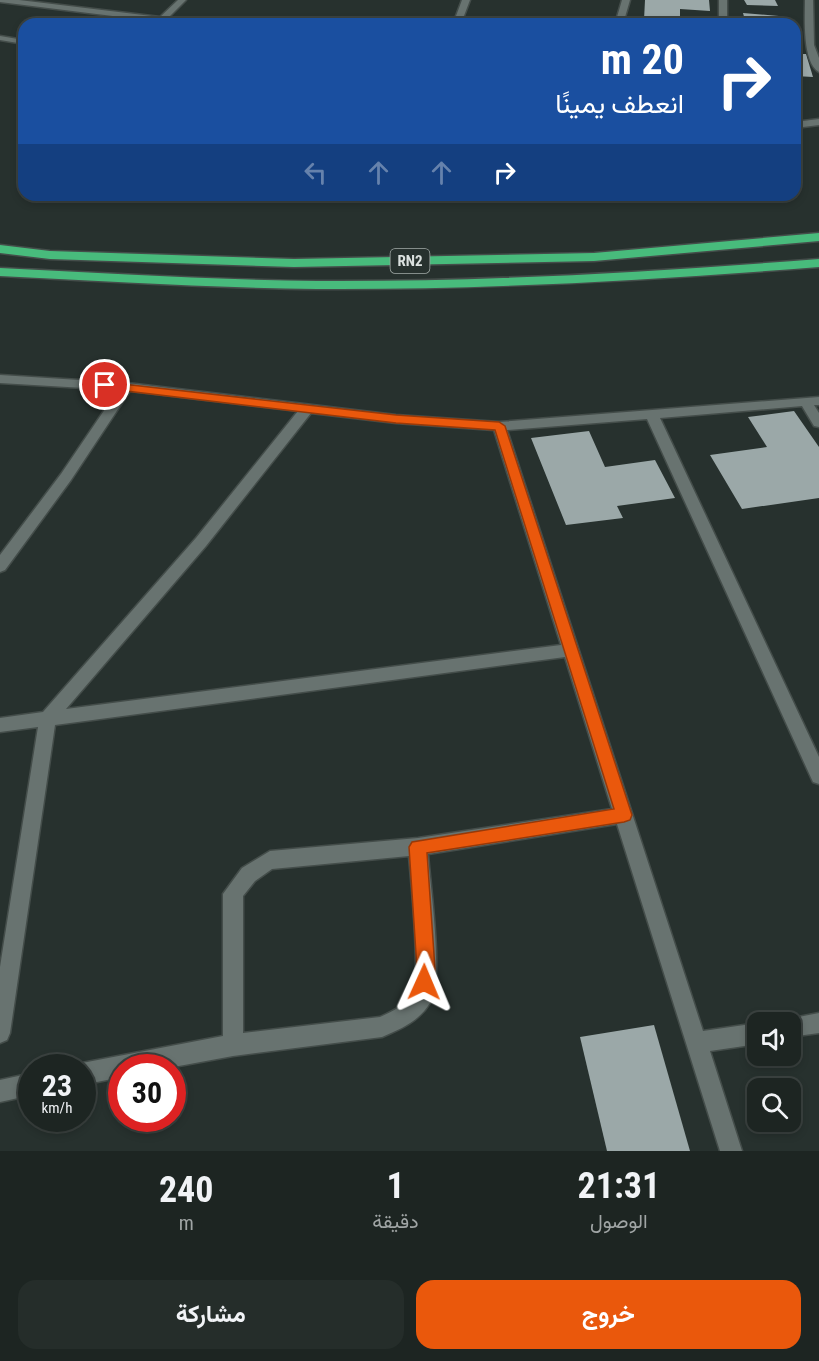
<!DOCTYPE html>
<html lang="ar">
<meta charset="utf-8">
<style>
body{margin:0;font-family:"Roboto Condensed",Vazirmatn,sans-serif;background:#252d2a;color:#f1f3f6;direction:rtl;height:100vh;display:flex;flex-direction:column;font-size:22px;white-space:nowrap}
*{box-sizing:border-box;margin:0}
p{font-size:20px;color:#a0a5a5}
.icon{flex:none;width:33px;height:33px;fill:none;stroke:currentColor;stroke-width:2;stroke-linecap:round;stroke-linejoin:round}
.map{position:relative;height:1151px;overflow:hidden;direction:ltr}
.panel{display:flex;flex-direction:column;background:#1d2522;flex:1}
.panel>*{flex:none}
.hud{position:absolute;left:18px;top:18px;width:783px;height:183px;border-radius:18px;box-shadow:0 3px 9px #0003,0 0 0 2px #3b4240;direction:rtl;background:#1a4fa0;color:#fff;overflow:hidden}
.buttons{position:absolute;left:747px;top:1012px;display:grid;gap:12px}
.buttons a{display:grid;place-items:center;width:54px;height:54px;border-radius:12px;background:#1d2522;box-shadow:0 3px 9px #0003,0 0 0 2px #3b4240;font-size:30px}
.speed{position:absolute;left:18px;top:1054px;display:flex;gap:12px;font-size:30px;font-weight:700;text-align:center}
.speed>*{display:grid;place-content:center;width:78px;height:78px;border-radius:50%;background:#1d2522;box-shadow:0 3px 9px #0003,0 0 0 2px #3b4240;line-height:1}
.speed small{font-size:15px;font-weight:400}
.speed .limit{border:9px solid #d22;background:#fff;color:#111}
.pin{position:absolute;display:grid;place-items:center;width:51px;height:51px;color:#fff;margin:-26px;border:3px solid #fff;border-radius:50%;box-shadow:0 2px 6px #0007}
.me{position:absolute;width:66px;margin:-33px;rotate:1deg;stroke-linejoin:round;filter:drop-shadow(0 0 4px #0008)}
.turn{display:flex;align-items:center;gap:21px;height:126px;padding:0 18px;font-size:27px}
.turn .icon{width:78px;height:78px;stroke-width:2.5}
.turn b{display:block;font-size:42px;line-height:51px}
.lanes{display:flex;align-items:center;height:57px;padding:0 18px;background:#0003;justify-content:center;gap:30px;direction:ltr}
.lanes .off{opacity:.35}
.eta{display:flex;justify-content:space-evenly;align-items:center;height:102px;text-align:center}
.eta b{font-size:36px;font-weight:700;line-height:42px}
.button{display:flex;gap:12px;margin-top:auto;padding:12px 18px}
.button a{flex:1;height:69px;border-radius:18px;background:#ea580c;color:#fff;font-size:24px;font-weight:700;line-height:69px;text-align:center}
.button a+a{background:#252d2a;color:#f1f3f6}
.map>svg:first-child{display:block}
</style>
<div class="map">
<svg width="819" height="1151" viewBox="0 0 819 1151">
<rect width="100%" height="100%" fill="#27312e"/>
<g fill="#9ba8a8">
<path d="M645,0H709L710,11L680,9V22L644,20Z"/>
<path d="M744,0H775L778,6L747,5Z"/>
<path d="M743,13L779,16L784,24H746Z"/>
<path d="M795,54H806L813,77L795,76Z"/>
<path d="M794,411L819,447V498L742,509L710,455L767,447L748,417Z"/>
<path d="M589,431L605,467L655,460L675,498L617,506L623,518L566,525L531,438Z"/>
<path d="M654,1025L690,1151H607L580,1037Z"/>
</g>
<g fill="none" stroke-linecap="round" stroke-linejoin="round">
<g stroke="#444d4a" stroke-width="3">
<g id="street">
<path d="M0,0H19L160,17L178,0H186L168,18L200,24H177L0,2Z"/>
<path d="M462,0H470L462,21L477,24H453Z"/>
<path d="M622,0H630L623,24H615Z"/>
<rect x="719" y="0" width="8" height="24"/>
<path d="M805,0H813L814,45L819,58V72C802,62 805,18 805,0Z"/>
<path d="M0,36L24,40V44L0,40Z"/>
<path d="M819,119V125L795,128V122Z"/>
<path d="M0,375L127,383L396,415L499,422L819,397V405H814L819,413V427L814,426L802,406L660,418L819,757V784L813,782L647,419L507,430L703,1031L758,1023H759L758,1044L710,1051L742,1151H720L617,824L428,854C430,885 444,979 430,1003C419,1021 401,1029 382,1037L233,1056L168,1068H122V1077L82,1085V1068H74L82,1063L223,1036V894L242,868L270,851L418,838L612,809L565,657L55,725L10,1033L7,1040L0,1043V967L38,727L0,732V718L43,712L196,538L298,411L130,391L71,480L5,570L0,572V555L61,474L118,390L0,383ZM311,413L396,423L494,430L561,645L66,709L206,546ZM409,856C411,881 421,974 413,992C406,1005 393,1011 380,1017L243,1033V896L255,881L272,869Z"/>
<path d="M819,1013V1033L790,1037V1023H781L783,1020Z"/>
<path d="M32,1073V1095L0,1102V1080Z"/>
</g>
</g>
<g stroke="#444d4a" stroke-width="3">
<g id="highway">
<path d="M819,233V241L594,261L294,267L50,259L0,253V245L50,251L294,259L594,253Z"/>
<path d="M819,259V267C652,280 484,290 317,289C211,288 105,281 0,276V268C105,273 211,280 317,281C484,282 652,272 819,259Z"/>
</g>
</g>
<use href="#street" fill="#687370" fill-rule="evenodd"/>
<use href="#highway" fill="#48bb7c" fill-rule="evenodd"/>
</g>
<path fill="#ea580c" stroke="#983908" stroke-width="1.5" d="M105,382L396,415L499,422L505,426L632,815L630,820L624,822L427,853L435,969L431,989L424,991L418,989L415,982L417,969L409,847L412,842L614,809L495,430L396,423L101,388V383Z"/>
<g text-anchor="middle" stroke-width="6" stroke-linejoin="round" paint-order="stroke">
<rect fill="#27312e" stroke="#a4aca9" stroke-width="1.5" x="390.5" y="249" width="39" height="24" rx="4.5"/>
<g font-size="15" font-weight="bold" fill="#dae0de">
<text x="410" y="266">RN2</text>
</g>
</g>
</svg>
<div class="buttons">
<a><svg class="icon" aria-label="sound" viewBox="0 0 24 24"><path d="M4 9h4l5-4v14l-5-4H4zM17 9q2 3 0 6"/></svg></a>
<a><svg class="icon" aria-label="search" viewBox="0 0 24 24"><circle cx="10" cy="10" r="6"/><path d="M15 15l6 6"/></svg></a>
</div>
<div class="speed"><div>23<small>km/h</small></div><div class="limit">30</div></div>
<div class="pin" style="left:105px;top:385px;background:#d93025"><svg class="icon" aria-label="arrive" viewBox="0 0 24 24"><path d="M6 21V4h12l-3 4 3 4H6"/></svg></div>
<svg class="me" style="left:424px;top:982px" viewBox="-20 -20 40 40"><path d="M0-17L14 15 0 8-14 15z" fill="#ea580c" stroke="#fff" stroke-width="4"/></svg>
<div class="hud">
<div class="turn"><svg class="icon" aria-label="right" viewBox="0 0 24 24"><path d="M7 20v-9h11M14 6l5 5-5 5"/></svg><div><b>20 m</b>انعطف يمينًا</div></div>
<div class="lanes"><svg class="icon off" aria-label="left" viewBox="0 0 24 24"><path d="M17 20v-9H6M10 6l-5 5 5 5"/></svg><svg class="icon off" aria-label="ahead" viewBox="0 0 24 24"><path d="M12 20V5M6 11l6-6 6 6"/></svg><svg class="icon off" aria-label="ahead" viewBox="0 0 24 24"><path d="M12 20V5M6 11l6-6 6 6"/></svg><svg class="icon" aria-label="right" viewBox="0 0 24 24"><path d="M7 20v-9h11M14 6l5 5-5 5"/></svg></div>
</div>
</div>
<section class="panel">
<div class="eta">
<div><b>21:31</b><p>الوصول</p></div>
<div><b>1</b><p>دقيقة</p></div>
<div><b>240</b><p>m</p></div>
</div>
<div class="button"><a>خروج</a><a>مشاركة</a></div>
</section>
